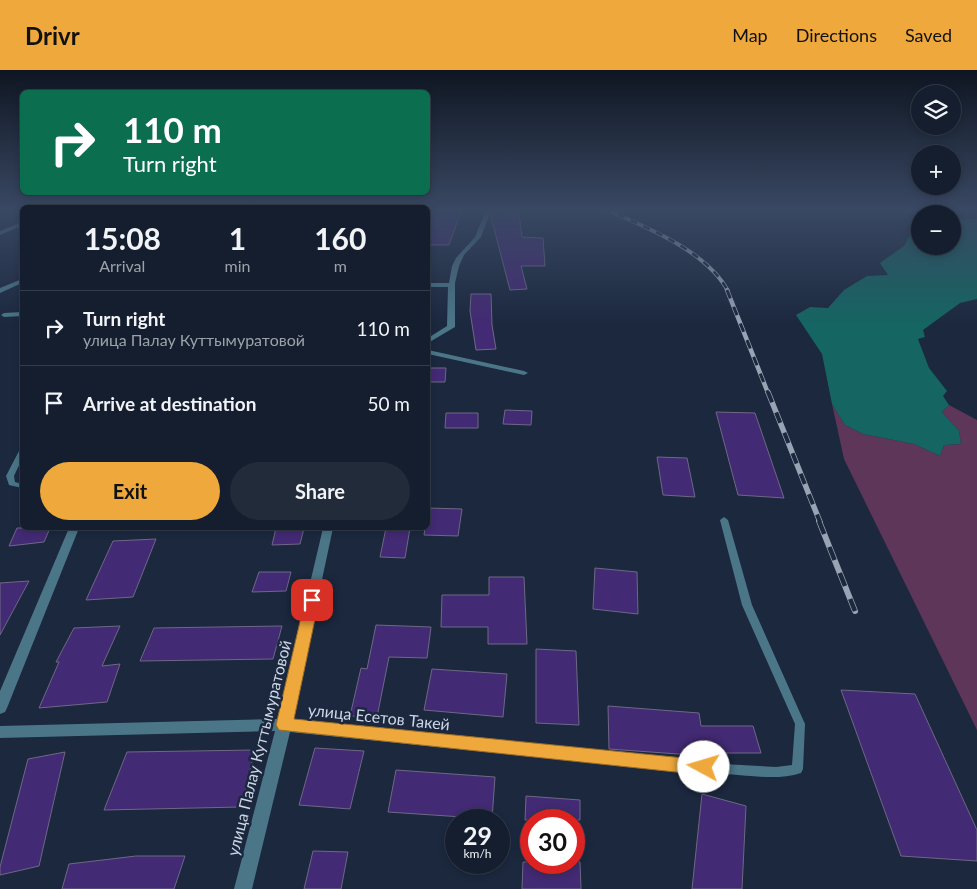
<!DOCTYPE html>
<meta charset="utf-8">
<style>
body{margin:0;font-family:Lato,sans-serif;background:#212b3a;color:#f1f3f6;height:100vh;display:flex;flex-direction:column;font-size:19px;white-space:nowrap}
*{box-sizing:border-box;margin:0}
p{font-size:16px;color:#9da2aa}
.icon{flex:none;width:28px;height:28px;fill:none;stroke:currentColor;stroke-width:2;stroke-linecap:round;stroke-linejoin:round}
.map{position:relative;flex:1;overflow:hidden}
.drawer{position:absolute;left:20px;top:135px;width:410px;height:325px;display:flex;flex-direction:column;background:#141e2e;border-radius:8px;box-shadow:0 2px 8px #0003,0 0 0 1px #333c4a}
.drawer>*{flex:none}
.top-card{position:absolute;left:20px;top:20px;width:410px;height:105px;border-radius:8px;box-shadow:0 2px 8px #0003,0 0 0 1px #333c4a;background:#0b6e4f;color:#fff;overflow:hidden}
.fabs{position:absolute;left:911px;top:15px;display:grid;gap:10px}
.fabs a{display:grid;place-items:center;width:50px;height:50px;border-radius:50%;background:#141e2e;box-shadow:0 2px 8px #0003,0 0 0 1px #333c4a;font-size:25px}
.speed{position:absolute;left:445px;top:739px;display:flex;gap:10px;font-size:25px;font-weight:700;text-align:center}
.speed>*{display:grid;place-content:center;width:65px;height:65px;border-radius:50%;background:#141e2e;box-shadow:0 2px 8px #0003,0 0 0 1px #333c4a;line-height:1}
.speed small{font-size:12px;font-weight:400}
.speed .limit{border:8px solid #d22;background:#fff;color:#111}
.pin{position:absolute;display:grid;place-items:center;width:42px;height:42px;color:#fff;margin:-21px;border-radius:10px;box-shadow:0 2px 8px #0006}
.me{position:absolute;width:55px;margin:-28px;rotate:276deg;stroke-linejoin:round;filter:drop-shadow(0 0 4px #0008)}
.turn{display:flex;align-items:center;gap:18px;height:105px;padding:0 20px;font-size:22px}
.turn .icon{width:65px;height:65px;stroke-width:2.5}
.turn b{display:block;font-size:35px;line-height:42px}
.eta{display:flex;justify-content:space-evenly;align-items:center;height:85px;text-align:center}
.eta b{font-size:30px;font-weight:700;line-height:35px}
.button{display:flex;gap:10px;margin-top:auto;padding:10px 20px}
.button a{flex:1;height:58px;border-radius:30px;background:#eea83c;color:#111;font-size:20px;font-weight:700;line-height:58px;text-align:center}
.button a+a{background:#212b3a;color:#f1f3f6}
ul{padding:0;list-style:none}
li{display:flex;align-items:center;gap:15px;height:75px;padding:0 20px;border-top:1px solid #333c4a}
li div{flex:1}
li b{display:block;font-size:19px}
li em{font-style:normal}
header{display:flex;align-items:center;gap:30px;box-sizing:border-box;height:70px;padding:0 25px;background:#eea83c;color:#111}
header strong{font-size:24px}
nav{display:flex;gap:28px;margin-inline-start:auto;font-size:18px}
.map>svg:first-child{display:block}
</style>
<header>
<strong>Drivr</strong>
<nav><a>Map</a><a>Directions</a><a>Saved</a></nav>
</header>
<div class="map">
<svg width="977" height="819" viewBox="0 0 977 819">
<rect width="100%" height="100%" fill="#1b283e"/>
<path fill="#5d365a" d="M832,334L845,355L863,364L914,374L940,386L944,375L961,374L959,361L942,342L949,335L977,350V660L844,389Z"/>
<path fill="#156562" d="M953,149H977V229L960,233L923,260L925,267L918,269L929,298L947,321L943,326L949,335L942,342L959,361L961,374L944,375L940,386L914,374L863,364L845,355L832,334L822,284L796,245L810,237L828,238L844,220L867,206L888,205L880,193L904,176L915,156L920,154V176H952Z"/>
<g fill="#432a74" stroke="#6e6885">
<path d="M428,139H462L449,175H428Z"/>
<path d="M492,143H519L522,167L543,168L545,196H521L527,219L510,220L491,147Z"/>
<path d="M471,224H491L492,255L496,279L476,280L470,241Z"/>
<path d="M428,298H446L445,312H428Z"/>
<path d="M505,340L532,341L531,355L503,354Z"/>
<path d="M716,342L755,343L784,428L738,425Z"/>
<path d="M446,343H478V358H445Z"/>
<path d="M657,387L687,388L695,427L663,425Z"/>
<path d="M429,438L462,439L458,466L424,465L425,458H428Z"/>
<path d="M17,458H50L44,472L9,476Z"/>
<path d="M276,458H304L300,474L272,475Z"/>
<path d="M386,458H410L405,488L380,487Z"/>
<path d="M156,469L133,527L86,530L113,471Z"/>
<path d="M595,498L637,502L638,544L593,539Z"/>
<path d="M259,502H291L286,521L252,522Z"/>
<path d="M489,507H524L527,574H488V557H441L442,525H489Z"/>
<path d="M29,511L0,565V513Z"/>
<path d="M376,555L431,557L427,588L389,587L377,647L350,646L361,598L367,599Z"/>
<path d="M120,556L102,596L120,594L107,632L39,638L59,592H56L74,558Z"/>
<path d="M282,556L273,589L140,591L154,558Z"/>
<path d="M536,579L576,581L579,655L536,653Z"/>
<path d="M432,599L507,604L503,647L424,640Z"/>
<path d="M841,620L915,624L977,760V791L901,786Z"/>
<path d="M608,636L699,643L701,656H753L761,683H705L706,686L609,679Z"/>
<path d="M315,678L364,681L350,739L299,735Z"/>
<path d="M255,680L241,737L104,740L127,682Z"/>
<path d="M65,682L39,796L0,805V797L28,689Z"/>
<path d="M396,700L495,707L492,749L388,742Z"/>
<path d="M702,724L746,736L742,819H692Z"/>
<path d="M526,726L580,730V750H525Z"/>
<path d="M313,781L348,782L341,819H304Z"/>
<path d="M136,786H185L174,819H62L69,794Z"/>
<path d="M523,792H580L581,819H522Z"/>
</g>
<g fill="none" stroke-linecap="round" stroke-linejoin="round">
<g fill="#4b7688" fill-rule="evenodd">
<path d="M22,242V246L4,247L1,245L4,243Z"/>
<path d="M19,381H22V389L14,406L15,412L22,414V418L9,415L6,406Z"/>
<path d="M724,447L728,450L752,535L805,654L803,699L801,703C777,711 748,705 723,704L719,703L717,699L719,695L723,694L776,697L792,695L795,654L742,535L720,450Z"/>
</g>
<g fill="#4b7688" fill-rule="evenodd">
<path d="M485,142L490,143L481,167L464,185L459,196L455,213V257L428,273V268L447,256L448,217H428V213H449L452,196L456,188L475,167Z"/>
<path d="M22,152V156L0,165V161Z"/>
<path d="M22,209V213L0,223V218Z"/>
<path d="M428,280L524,301L528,303L524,305L428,284Z"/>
<path d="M69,458H79L7,638L5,642L0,644V621Z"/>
<path d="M323,458H333L292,650L723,692L728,694L730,699L728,704L723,706L290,662L252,819H234L275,661L0,668V656L278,649Z"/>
</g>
<g stroke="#98a3b4" stroke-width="4">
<path id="rail-far3" d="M605,139C645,157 706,180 728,221"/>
</g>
<g stroke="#98a3b4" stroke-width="4.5">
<path id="rail-far2" d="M727,220L768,323"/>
</g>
<g stroke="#98a3b4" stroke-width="5.5">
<path id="rail-far1" d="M768,322L820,452"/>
</g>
<g stroke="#98a3b4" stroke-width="6">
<path id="rail" d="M819,451L855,541"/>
</g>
<use href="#rail-far3" stroke="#1b283e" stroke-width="2.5" stroke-dasharray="7" stroke-linecap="butt"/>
<use href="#rail-far2" stroke="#1b283e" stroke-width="3" stroke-dasharray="9" stroke-linecap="butt"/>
<use href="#rail-far1" stroke="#1b283e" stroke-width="4" stroke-dasharray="11" stroke-linecap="butt"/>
<use href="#rail" stroke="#1b283e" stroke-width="4.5" stroke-dasharray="14" stroke-linecap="butt"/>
</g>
<linearGradient id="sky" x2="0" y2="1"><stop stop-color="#0f1622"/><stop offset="0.55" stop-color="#394863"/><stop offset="1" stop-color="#394863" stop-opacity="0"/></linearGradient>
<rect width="977" height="254" fill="url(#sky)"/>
<path fill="#eea83c" stroke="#9b6d27" d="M312,525L317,526L319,530L294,649L704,690L710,692L713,697L710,703L704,705L279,660L276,655L305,530L307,526Z"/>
<g text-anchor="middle" stroke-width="5" stroke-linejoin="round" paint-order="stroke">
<g font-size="16" fill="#ced7e6" stroke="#1b283e">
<text transform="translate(379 647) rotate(6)" y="6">улица Есетов Такей</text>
<text transform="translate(259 678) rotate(-76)" y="6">улица Палау Куттымуратовой</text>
</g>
</g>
</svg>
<div class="fabs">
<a><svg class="icon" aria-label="layers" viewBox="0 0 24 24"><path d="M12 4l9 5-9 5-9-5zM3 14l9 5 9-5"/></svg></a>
<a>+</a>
<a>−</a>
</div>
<div class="speed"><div>29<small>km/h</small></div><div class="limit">30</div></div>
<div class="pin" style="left:312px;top:530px;background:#d93025"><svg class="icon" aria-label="arrive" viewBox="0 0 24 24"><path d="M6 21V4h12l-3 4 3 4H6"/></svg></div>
<svg class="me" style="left:704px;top:697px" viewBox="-20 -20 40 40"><circle r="19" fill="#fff"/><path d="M0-13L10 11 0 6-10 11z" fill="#eea83c"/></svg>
<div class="top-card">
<div class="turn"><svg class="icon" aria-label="right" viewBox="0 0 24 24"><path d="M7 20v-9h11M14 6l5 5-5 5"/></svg><div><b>110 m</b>Turn right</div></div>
</div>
<section class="drawer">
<div class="eta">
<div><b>15:08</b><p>Arrival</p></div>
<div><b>1</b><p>min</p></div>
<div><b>160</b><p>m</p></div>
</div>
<ul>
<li><svg class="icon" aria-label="right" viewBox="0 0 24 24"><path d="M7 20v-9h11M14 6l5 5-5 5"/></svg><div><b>Turn right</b><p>улица Палау Куттымуратовой</p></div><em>110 m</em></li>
<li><svg class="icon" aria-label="arrive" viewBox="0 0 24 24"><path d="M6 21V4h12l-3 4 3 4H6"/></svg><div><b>Arrive at destination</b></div><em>50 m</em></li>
</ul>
<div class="button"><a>Exit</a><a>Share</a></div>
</section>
</div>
